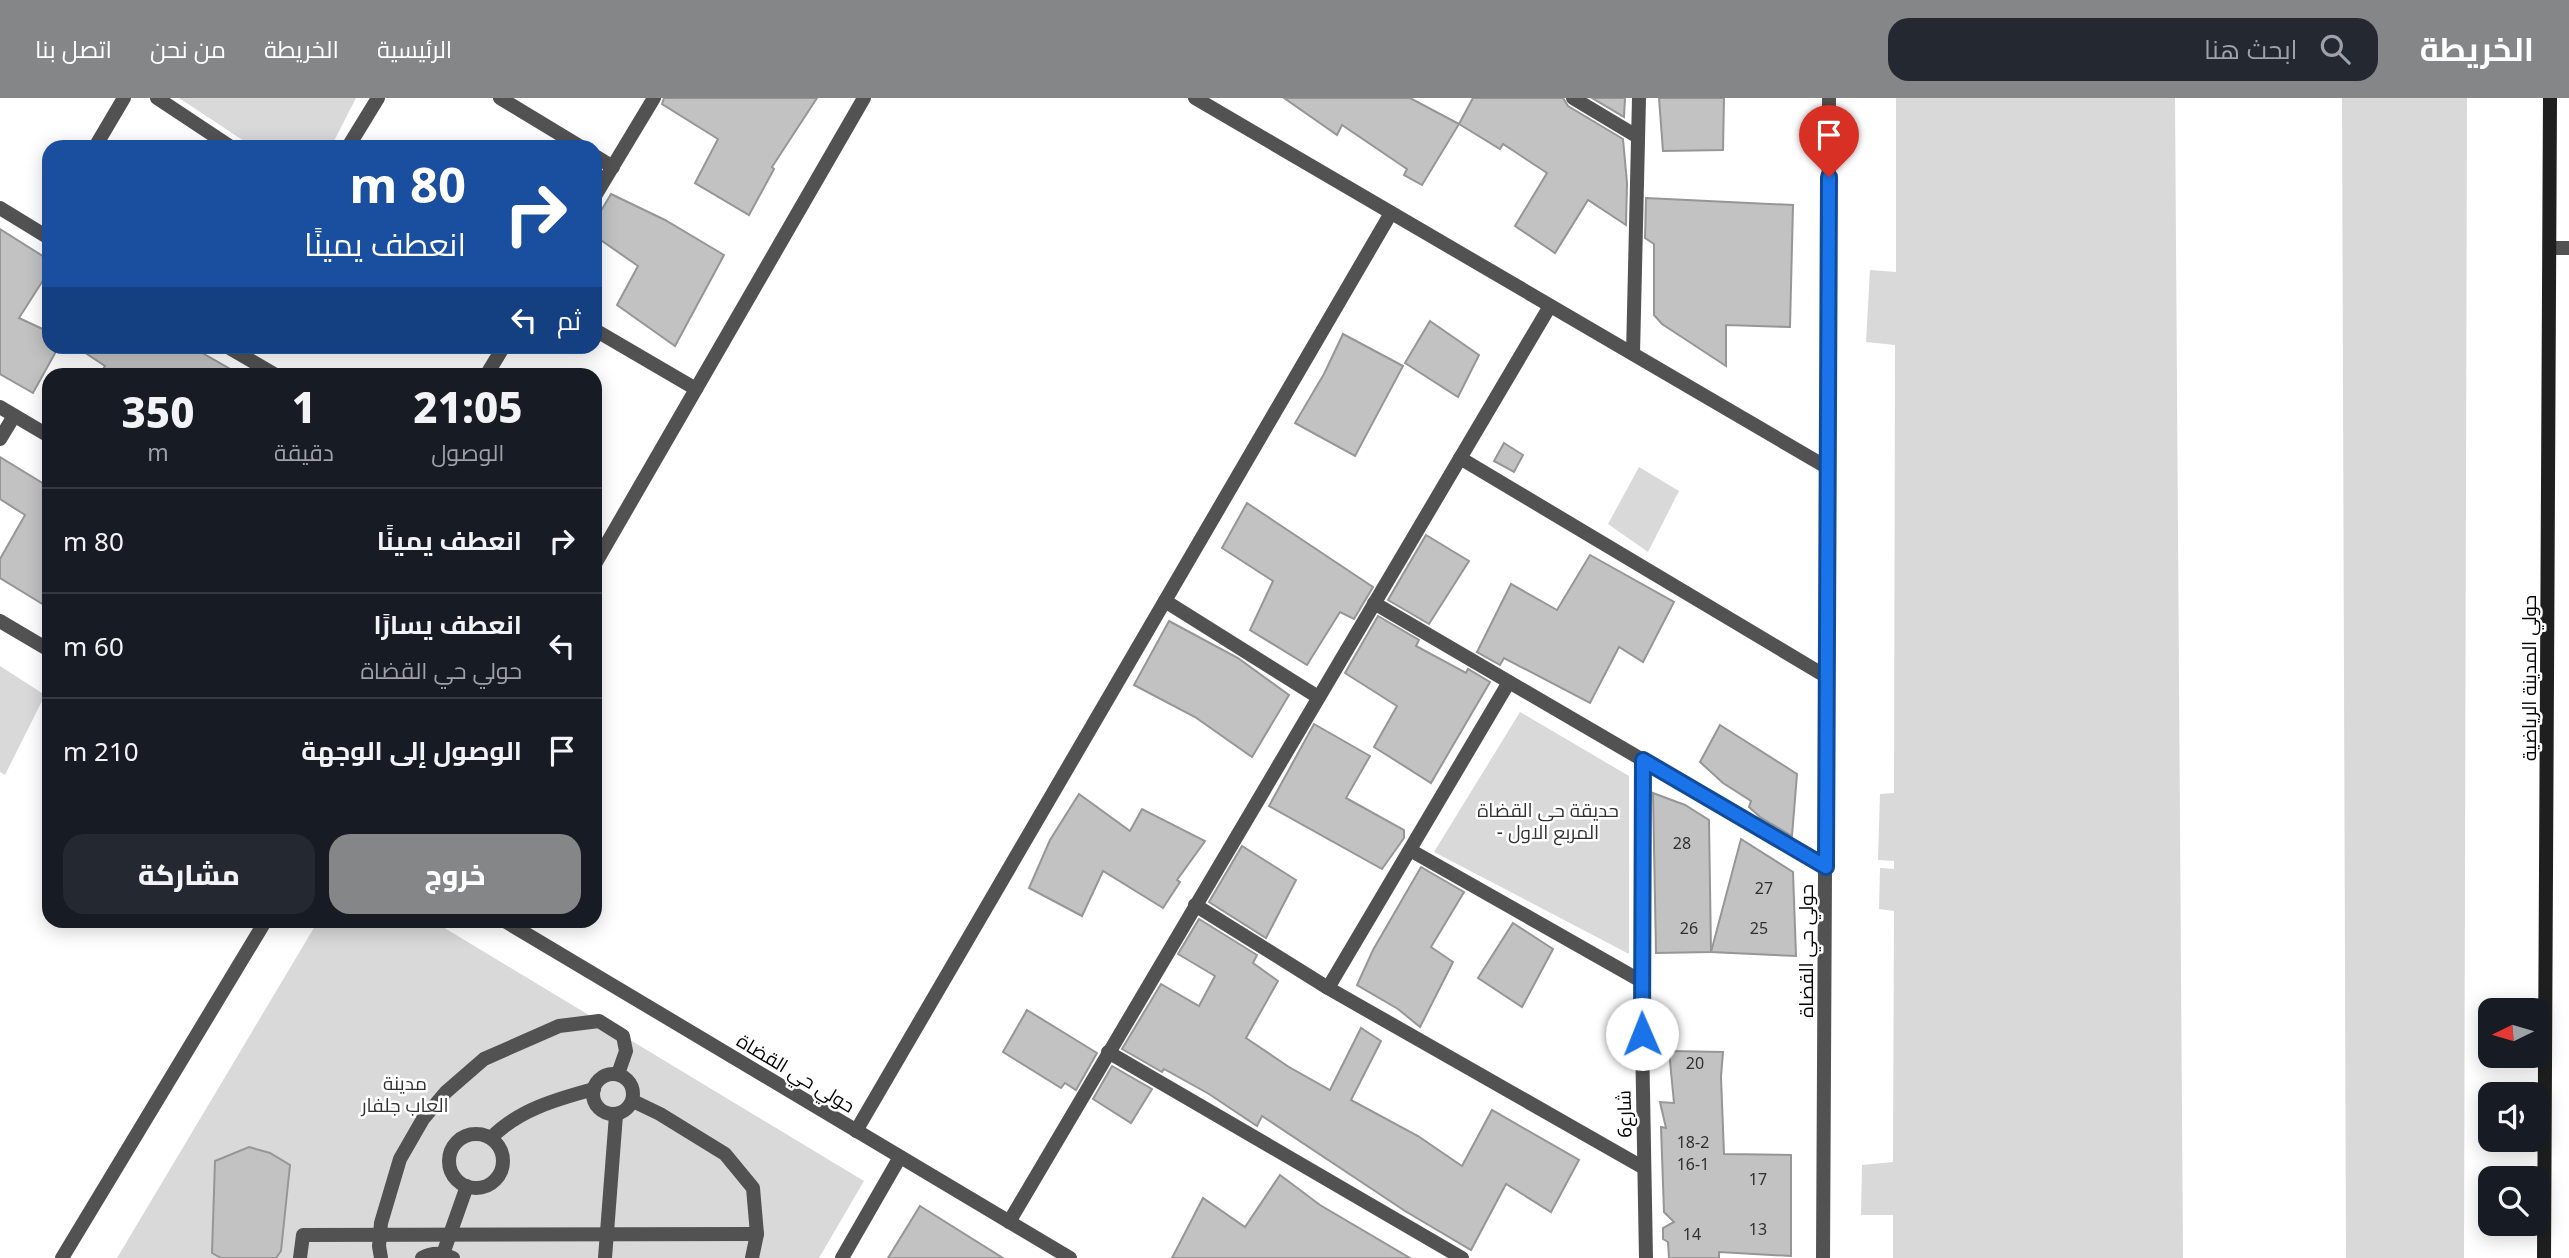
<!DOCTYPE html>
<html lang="ar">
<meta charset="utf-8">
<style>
body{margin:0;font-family:"Noto Sans",Cairo,sans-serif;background:#242831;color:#f1f3f6;direction:rtl;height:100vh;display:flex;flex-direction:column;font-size:26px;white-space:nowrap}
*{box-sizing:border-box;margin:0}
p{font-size:23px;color:#9ea1a6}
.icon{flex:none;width:38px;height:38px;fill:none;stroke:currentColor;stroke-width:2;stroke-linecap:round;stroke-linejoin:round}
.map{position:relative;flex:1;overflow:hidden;direction:ltr}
.sheet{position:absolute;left:42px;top:270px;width:560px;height:560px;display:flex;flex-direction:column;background:#171b24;border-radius:21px;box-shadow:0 4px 18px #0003;direction:rtl}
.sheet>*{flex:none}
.hud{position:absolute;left:42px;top:42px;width:560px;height:214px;border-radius:21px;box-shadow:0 4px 18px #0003;direction:rtl;background:#1a4fa0;color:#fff;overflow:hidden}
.needle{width:46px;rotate:265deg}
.buttons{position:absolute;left:2478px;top:900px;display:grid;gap:14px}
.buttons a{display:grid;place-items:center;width:70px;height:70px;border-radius:14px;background:#171b24;box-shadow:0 4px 18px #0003;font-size:35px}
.pin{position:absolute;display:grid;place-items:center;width:60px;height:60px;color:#fff;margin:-72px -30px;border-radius:50% 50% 50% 0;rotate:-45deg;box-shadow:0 0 7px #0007}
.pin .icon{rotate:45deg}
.me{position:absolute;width:77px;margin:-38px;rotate:359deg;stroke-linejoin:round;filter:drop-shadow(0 0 5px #0008)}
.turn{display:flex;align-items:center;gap:24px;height:147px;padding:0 21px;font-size:32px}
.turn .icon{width:91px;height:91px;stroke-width:2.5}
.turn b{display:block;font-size:49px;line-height:60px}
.then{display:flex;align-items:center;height:66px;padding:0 21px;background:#0003;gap:14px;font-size:26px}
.eta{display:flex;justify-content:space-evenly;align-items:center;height:119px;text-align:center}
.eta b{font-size:42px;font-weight:800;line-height:49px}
.button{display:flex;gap:14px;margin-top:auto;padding:14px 21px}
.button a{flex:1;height:80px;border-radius:21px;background:#858687;color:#fff;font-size:28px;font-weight:800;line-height:80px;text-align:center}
.button a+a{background:#242831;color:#f1f3f6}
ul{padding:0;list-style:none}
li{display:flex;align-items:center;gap:21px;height:105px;padding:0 21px;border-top:2px solid #363941}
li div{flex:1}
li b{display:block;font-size:26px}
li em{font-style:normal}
header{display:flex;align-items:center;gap:42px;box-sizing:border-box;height:98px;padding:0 35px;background:#858687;color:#fff}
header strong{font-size:33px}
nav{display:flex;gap:38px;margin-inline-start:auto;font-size:24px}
.search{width:490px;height:63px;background:#242831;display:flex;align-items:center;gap:18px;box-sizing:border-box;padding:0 24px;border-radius:21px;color:#9ea1a6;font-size:26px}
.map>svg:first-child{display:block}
</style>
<header>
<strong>الخريطة</strong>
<div class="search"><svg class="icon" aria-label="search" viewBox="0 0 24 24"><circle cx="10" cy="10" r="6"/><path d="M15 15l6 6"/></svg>ابحث هنا</div>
<nav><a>الرئيسية</a><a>الخريطة</a><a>من نحن</a><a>اتصل بنا</a></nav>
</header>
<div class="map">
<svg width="2569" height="1160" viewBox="0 0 2569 1160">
<rect width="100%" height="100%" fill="#fff"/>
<g fill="#d9d9d9">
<path d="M179,0H356L331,49H253Z"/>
<path d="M1896,0H2175L2183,1160H1893V1117H1861L1862,1067L1893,1064L1894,813L1879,811L1880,770L1894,771V763L1878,762L1880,696L1894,695L1895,247L1866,244L1870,172L1896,174Z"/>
<path d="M2342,0H2467L2464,1160H2346Z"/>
<path d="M1639,369L1679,393L1648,454L1608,426Z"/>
<path d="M0,568L45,597L5,677L0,674Z"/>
<path d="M1520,614L1629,678V856L1434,754Z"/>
<path d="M318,823H433L864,1083L819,1160H117Z"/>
</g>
<g fill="#c2c2c2" stroke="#969696" stroke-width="2">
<path d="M664,0H817L772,69L774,71L749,117L695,85L718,41L662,6Z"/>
<path d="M1284,0H1410L1459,26L1422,87L1404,77L1407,71L1342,27L1337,37Z"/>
<path d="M1473,0H1563L1568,8L1623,41L1627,85L1626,127L1588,102L1555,155L1515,128L1547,75L1503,46L1500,51L1459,26Z"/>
<path d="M1592,0H1625L1624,19Z"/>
<path d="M1659,0H1724L1723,52L1663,53Z"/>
<path d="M611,96L665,122L724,157L675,248L617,207L638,168L595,138V123Z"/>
<path d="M1646,100L1793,107L1790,229L1726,227V268L1662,226L1654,217V146L1645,140Z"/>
<path d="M0,131L49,162V173L19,220L49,234V248H59L33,295L0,276Z"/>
<path d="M1430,223L1479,257L1458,299L1405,265Z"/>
<path d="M1343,236L1403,268L1355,358L1295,325L1324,276Z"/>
<path d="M75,248H190L239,276H100L105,268Z"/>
<path d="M1504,345L1523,357L1514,374L1494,363Z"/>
<path d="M0,359L49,389V510L0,480V461L25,417L0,401Z"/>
<path d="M1247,405L1373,489L1354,521L1340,514L1307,567L1250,532L1273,483L1222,450Z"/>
<path d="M1426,437L1469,463L1429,526L1388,502Z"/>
<path d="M1590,457L1674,504L1643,564L1619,549L1590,605L1504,560L1500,567L1477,554L1511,486L1557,512Z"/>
<path d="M1378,518L1419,542L1416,548L1466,575L1468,571L1490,584L1431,685L1374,649L1397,608L1345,575Z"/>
<path d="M1169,523L1238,560L1289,597L1252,659L1195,619L1134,587Z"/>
<path d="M1314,626L1370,658L1346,700L1404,732V740L1382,771L1269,708Z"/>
<path d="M1720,627L1797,676L1792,738L1760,719L1749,709L1751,703L1723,685L1700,664Z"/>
<path d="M1653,695L1685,707L1709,722L1711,854L1656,855Z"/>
<path d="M1079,696L1130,733L1142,711L1205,743L1177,782L1180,784L1163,810L1103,773L1082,818L1029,790L1050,742Z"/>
<path d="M1741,741L1793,774L1796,858L1711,854Z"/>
<path d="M1242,748L1296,782L1266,840L1209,804Z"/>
<path d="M1421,769L1464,794L1431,849L1453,864L1420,929L1398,911L1357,887L1373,852Z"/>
<path d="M1199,821L1257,857L1253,865L1278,883L1246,940L1289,969L1330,992L1361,930L1381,943L1351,1002L1418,1038L1462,1068L1492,1012L1579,1062L1551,1114L1506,1086L1471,1152L1405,1113L1262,1018L1257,1028L1209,996L1164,971L1162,974L1122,951L1161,886L1199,908L1215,878L1178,856Z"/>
<path d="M1513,825L1553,851L1522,909L1478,880Z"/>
<path d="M1027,912L1097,955L1076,992L1065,985L1061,990L1003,954Z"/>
<path d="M1669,953L1723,954L1721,979L1724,1056L1791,1057V1158L1719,1154V1160H1669L1668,1144L1663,1141V1130L1674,1124L1664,1114L1661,1029L1666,1030L1660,1004L1674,1005Z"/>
<path d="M1112,968L1152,991L1131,1025L1093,1001Z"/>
<path d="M249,1049L270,1055L290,1067L281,1153L276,1160H221L212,1155L215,1063Z"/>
<path d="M1280,1077L1320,1107L1410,1160H1172L1203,1100L1245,1129Z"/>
<path d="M920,1108L1003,1160H888Z"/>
</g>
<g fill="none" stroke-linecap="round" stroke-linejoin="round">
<g stroke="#525252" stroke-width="14">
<path d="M157,0L231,49"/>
<path d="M500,0L581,49"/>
<path d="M1195,0L1828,370"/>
<path d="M1573,0L1638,39"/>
<path d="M95,49L124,0"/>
<path d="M348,49L378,0"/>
<path d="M595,58L613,69"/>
<path d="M595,98L654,0"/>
<path d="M0,110L49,140"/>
<path d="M2551,150H2569"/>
<path d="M595,232L696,291"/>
<path d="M226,248L274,276"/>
<path d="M1633,256L1639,0"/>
<path d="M487,276L504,248"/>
<path d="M0,309L49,338"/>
<path d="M0,341L14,318"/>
<path d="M1460,360L1827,579"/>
<path d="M595,466L864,0"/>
<path d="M1165,503L1318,599"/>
<path d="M1374,505L1826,769"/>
<path d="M0,523L49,552"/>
<path d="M1643,662L1641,883L1646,1160"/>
<path d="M1410,752L1641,883"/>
<path d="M1195,807L1328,890L1644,1070"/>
<path d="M503,822L1070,1160"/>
<path d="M1328,890L1509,584"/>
<path d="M1108,954L1462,1160"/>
<circle cx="613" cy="996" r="20"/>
<path d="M633,1003L660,1016L725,1056L753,1090L757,1136L752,1160"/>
<path d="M856,1033L1391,115"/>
<circle cx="476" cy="1063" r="27"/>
<path d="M491,1040C518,1012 557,1001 594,991"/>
<path d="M1009,1124L1550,208"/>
<path d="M443,1156L467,1088"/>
<path d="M62,1160L266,822"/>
<path d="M300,1160L303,1137L757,1136"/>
<path d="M381,1160L379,1148L381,1125L400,1061L423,1021L446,994L484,961L559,928L599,923L623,938L626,953L618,976"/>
<path d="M422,1160C433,1154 442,1155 453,1160"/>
<path d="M605,1160L616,1017"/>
<path d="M842,1160L900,1059"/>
<path d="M1823,1160L1829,0"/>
</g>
<path stroke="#1f1f1f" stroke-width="14" d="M2544,1160L2550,0"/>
</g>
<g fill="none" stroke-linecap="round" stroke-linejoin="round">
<g stroke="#114b97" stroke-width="18">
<path id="route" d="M1642,936L1643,662L1826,769L1829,79"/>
</g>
<use href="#route" stroke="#1a73e8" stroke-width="12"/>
</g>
<g text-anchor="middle" stroke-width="5" stroke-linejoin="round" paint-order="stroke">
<g font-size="16" fill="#303030">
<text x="1682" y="751">28</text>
<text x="1764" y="796">27</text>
<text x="1689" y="836">26</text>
<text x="1759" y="836">25</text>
<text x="1695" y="971">20</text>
<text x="1693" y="1050">18-2</text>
<text x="1693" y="1072">16-1</text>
<text x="1758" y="1087">17</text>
<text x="1758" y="1137">13</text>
<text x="1692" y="1142">14</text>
</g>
<g font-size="19" fill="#000" stroke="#fff">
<text transform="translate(2529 580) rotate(-90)" y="7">حولي المدينة الرياضية</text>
<text transform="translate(1806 853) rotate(-90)" y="7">حولي حي القضاة</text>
<text transform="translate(796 975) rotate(31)" y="7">حولي حي القضاة</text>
<text transform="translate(1624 1016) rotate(-91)" y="7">شارع6</text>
</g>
<g font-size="19" fill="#303030" stroke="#fff">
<text x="1548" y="719">حديقة حي القضاة<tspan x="1548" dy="22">- المربع الاول</tspan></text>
<text x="405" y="992">مدينة<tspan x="405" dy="22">العاب جلفار</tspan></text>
</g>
</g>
</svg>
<div class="buttons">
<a><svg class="needle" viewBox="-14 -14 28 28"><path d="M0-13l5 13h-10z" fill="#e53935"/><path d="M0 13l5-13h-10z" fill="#9ea1a6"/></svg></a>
<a><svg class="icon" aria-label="sound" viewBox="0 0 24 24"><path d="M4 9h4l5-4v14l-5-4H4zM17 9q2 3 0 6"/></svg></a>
<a><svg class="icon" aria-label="search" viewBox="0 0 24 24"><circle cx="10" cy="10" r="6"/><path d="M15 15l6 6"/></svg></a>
</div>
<div class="pin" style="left:1829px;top:79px;background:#d93025"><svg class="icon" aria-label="arrive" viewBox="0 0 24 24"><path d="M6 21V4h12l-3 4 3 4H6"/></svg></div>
<svg class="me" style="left:1642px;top:936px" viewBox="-20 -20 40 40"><circle r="19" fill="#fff"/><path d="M0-13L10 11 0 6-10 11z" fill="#1a73e8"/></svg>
<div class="hud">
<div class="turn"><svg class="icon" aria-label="right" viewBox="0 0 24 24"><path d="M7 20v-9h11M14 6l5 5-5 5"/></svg><div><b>80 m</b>انعطف يمينًا</div></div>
<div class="then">ثم<svg class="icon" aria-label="left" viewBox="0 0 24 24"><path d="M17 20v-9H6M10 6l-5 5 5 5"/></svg></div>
</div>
<section class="sheet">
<div class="eta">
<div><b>21:05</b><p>الوصول</p></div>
<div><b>1</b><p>دقيقة</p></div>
<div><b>350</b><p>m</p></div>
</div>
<ul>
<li><svg class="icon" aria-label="right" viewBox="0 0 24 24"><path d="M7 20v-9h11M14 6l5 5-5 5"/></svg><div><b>انعطف يمينًا</b></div><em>80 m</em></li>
<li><svg class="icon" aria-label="left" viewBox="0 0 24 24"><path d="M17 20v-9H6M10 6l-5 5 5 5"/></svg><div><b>انعطف يسارًا</b><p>حولي حي القضاة</p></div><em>60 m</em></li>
<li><svg class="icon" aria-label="arrive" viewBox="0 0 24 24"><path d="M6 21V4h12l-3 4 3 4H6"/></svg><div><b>الوصول إلى الوجهة</b></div><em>210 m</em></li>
</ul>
<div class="button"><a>خروج</a><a>مشاركة</a></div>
</section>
</div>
